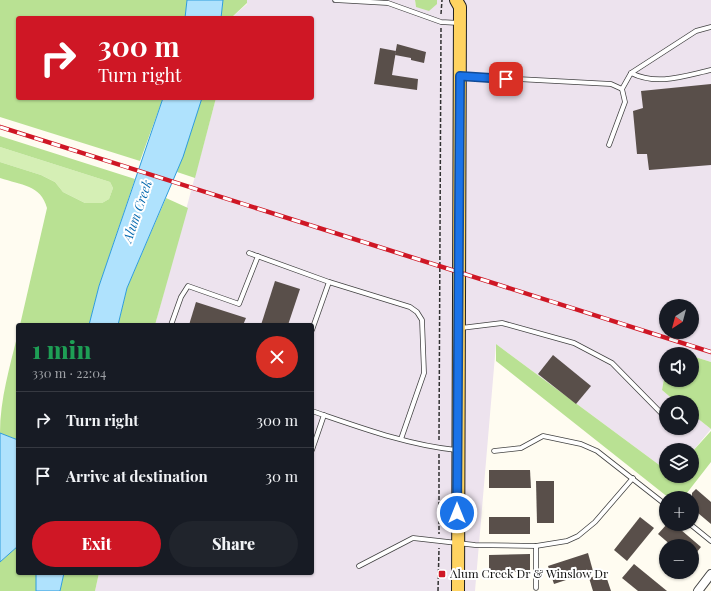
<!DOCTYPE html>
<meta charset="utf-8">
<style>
body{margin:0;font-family:"Playfair Display",serif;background:#20242c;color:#f1f3f6;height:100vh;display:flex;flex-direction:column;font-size:15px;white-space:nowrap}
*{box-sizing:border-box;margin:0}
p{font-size:13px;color:#9ea1a6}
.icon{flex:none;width:22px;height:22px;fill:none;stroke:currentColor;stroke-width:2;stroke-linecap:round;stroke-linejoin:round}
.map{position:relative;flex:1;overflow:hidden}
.panel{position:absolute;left:16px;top:323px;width:298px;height:252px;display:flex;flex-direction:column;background:#171b24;border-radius:4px;box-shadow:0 1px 3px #0004}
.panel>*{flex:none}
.top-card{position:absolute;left:16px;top:16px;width:298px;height:84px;border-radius:4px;box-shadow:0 1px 3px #0004;background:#cf1725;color:#fff;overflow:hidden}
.needle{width:26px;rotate:216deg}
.fabs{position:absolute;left:659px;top:299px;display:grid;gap:8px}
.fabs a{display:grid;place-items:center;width:40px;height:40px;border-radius:50%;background:#171b24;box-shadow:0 1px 3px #0004;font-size:20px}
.pin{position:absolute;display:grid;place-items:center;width:34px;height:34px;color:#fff;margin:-17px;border-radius:8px;box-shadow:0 2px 6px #0006}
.me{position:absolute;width:44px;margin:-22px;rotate:0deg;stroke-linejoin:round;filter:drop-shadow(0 0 3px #0008)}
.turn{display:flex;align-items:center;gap:14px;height:84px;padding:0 16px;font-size:18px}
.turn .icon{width:52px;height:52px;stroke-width:2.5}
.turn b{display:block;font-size:28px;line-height:34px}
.round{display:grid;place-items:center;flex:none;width:42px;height:42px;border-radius:21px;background:#20242c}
.head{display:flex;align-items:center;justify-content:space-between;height:68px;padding:0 16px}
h1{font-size:24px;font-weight:800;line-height:30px;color:#1e9e55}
.action{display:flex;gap:8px;margin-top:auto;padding:8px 16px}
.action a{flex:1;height:46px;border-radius:24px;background:#cf1725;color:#fff;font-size:16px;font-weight:800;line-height:46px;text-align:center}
.action a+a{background:#20242c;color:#f1f3f6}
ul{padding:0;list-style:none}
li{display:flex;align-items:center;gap:12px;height:56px;padding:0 16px;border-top:1px solid #363941}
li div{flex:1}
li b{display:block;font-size:15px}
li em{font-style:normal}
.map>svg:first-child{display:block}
</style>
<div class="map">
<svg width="711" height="591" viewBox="0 0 711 591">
<rect width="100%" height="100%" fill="#fffcf1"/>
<path fill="#ede3ee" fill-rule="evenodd" d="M247,0H415L416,7L437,4V0H711V362L692,356V354L681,352L679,354H666V368L662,390L676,402H666V428H692V414L711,429L692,452V450H666V470L496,344L475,591H95L99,573H312V325H155L216,98H312V18H231L247,4ZM666,306H692V332H666Z"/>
<path fill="#d5efb5" d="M0,147L110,182L113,188L109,199L102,203H85L63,192L55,182L41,175L0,162Z"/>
<g fill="#b9e193">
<path d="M0,0H187L185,18H18V98H163L140,161L0,117Z"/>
<path d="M223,0H247V3L231,18H221Z"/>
<path d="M415,0H437V4L429,11L416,7Z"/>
<path d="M202,98H216L195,178L177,172Z"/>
<path d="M0,136L135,179L99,286L89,325H20L47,208C41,185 21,185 0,178V162L41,175L55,182L63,192L85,203H102L109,199L113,188L110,182L0,147Z"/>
<path d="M166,198L188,208L155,325H118L127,288Z"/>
<path d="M18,333V440L0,433C0,399 10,366 18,333Z"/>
<path d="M496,344L666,470V476H692V452L711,431V462L683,498H669L496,361Z"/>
<path d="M692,356L711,362V429L692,414V402H676L662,390L666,368V380H692Z"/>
<path d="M18,546V573H36V591H0V562Z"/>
<path d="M64,573H99L95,591H60Z"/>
</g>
<g fill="#afe2fd" stroke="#2e9cdc">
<path d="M187,0H223L221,18H185Z"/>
<path d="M163,98H202L183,157L127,288L118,325H89L99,286Z"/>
<path d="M0,433L18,440V546L0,562Z"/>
<path d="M36,573H64L60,591H36Z"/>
</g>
<g fill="#594f4a">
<path d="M397,44L426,52L424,63L411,60V58L395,55Z"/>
<path d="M380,48L396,51L392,75L418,79L417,90L374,84Z"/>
<path d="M711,84V165L649,170L647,154H637L633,111L643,108L641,91Z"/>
<path d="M275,281L300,289L288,325H261Z"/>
<path d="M196,302L246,318L243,325H189Z"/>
<path d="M553,355L591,386L576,404L538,374Z"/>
<path d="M489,470H530L531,488H489Z"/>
<path d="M536,481H554V523H537Z"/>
<path d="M696,489L711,502V524L692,508V493Z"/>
<rect x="489" y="517" width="41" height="17"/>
<path d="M640,517L654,528L627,561L614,550Z"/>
<path d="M667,524H674L701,547L692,558V546H672L658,534Z"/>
<path d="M588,553L593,571L554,584L548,566Z"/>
<path d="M530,554V572H489V555Z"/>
<path d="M634,564L667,591H638L622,578Z"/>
<path d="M605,573L611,591H593L589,578Z"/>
</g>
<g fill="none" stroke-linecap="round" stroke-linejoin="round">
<g stroke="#424242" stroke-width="5.5">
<g id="service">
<path d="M335,0L388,3L441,22L459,23"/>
<path d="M631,73C657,86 684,76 711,70"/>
<path d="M462,76L611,84L622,89"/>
<path d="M609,145L625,102L622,89L631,73L696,31L711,27"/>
<path d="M249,253L329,282L410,307L417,312L422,320L424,373L401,439"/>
<path d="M171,325L181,297L188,286L239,304L258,256"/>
<path d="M461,328L502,323L574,343L612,363L666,418"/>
<path d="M312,330L329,282"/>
<path d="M312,411C359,427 407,445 456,450"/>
<path d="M312,450L324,415"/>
<path d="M494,451L521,448L543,436L581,444L597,451L666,505"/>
<path d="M690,524L711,541"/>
<path d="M536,546V588"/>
<path d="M359,566L413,538L475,545L536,546L567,541L578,536L595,522L633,478"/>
</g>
</g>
<g stroke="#424242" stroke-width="10">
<path id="minor" d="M698,591L711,574"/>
</g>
<g stroke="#202020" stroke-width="14">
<path id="primary" d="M456,0L460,7L458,591"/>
</g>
<g stroke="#313131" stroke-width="1.5" stroke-dasharray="4 2" stroke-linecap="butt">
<path d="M441,14L442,0"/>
<path d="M439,440L441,28"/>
<path d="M439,454V534"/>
<path d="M438,591L439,548"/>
</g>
<use href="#service" stroke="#fff" stroke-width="4"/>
<use href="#minor" stroke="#fff" stroke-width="8"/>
<use href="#primary" stroke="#ffd361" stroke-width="12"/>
<g stroke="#cf1725" stroke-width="4.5">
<path id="rail" d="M0,127L711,352"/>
</g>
<use href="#rail" stroke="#fff" stroke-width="3" stroke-dasharray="9" stroke-linecap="butt"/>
</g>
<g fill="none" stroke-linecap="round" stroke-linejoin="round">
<g stroke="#114b97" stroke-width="10">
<path id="route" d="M457,513L460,76L506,79"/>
</g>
<use href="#route" stroke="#1a73e8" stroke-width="7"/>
</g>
<rect fill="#cf1725" stroke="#fff" stroke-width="1.5" x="438" y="570" width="8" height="8" rx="2"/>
<g text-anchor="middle" stroke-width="4" stroke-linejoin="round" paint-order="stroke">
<g font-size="12" fill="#0f0f0f" stroke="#fff" text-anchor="start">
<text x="450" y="578">Alum Creek Dr &amp; Winslow Dr</text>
</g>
<g font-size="13" font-style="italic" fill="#096cb0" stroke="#fff">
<text transform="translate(137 211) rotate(-71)" y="5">Alum Creek</text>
</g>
</g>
</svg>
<div class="fabs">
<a><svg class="needle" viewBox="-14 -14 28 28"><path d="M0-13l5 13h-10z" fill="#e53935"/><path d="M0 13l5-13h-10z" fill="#9ea1a6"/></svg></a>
<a><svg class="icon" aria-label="sound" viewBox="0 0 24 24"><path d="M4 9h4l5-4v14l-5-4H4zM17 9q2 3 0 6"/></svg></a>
<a><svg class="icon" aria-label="search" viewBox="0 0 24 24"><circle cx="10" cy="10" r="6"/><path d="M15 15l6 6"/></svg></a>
<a><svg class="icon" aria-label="layers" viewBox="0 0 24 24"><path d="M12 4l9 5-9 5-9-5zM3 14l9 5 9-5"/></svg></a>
<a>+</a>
<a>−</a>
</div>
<div class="pin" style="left:506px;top:79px;background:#d93025"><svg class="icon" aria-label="arrive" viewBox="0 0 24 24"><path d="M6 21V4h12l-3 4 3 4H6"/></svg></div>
<svg class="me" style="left:457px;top:513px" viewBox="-20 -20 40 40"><circle r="17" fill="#1a73e8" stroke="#fff" stroke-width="3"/><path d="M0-11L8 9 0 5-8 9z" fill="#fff"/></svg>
<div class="top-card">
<div class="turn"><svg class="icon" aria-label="right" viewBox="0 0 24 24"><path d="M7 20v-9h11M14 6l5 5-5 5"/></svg><div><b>300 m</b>Turn right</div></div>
</div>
<section class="panel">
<div class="head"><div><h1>1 min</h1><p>330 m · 22:04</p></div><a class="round" style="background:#d93025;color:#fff"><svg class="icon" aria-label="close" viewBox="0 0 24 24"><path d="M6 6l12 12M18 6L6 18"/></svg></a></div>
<ul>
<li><svg class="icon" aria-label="right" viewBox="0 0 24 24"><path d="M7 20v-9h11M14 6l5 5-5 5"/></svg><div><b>Turn right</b></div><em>300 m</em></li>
<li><svg class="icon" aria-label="arrive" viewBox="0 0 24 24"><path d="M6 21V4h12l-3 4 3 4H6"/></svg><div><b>Arrive at destination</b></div><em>30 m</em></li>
</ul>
<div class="action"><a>Exit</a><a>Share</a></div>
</section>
</div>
